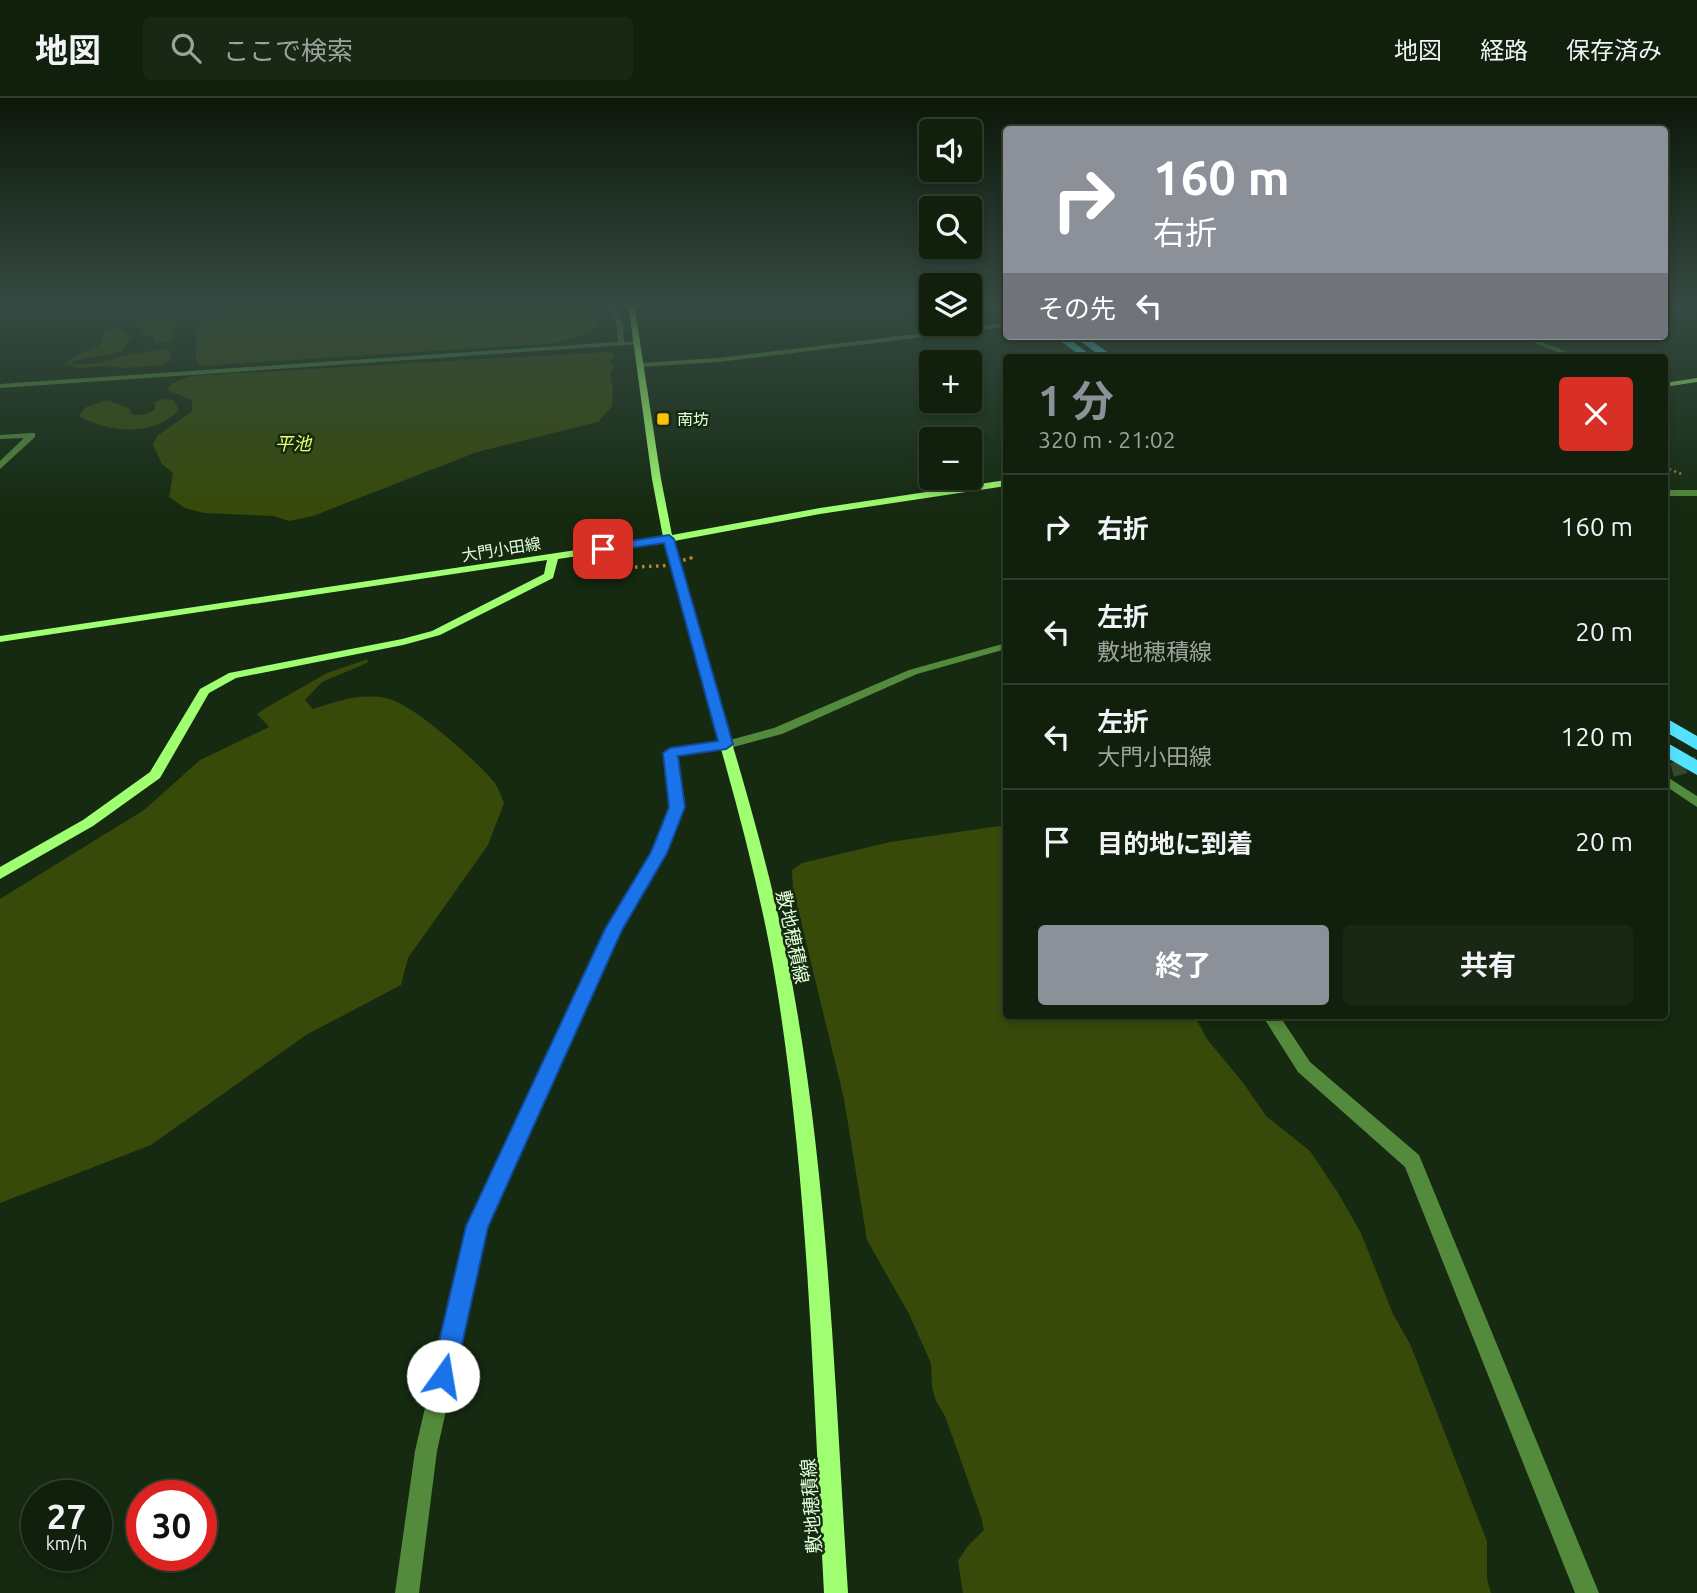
<!DOCTYPE html>
<html lang="ja">
<meta charset="utf-8">
<style>
body{margin:0;font-family:Ubuntu,"Noto Sans JP",sans-serif;background:#192815;color:#f1f3f6;height:100vh;display:flex;flex-direction:column;font-size:26px;white-space:nowrap}
*{box-sizing:border-box;margin:0}
p{font-size:23px;color:#9ca39d}
.icon{flex:none;width:38px;height:38px;fill:none;stroke:currentColor;stroke-width:2;stroke-linecap:round;stroke-linejoin:round}
.map{position:relative;flex:1;overflow:hidden}
.panel{position:absolute;left:1003px;top:256px;width:665px;height:665px;display:flex;flex-direction:column;background:#10200c;border-radius:7px;box-shadow:0 4px 10px #0003,0 0 0 2px #303e2d}
.panel>*{flex:none}
.banner{position:absolute;left:1003px;top:28px;width:665px;height:214px;border-radius:7px;box-shadow:0 4px 10px #0003,0 0 0 2px #303e2d;background:#8c9099;color:#fff;overflow:hidden}
.controls{position:absolute;left:919px;top:21px;display:grid;gap:14px}
.controls a{display:grid;place-items:center;width:63px;height:63px;border-radius:7px;background:#10200c;box-shadow:0 4px 10px #0003,0 0 0 2px #303e2d;font-size:35px}
.speed{position:absolute;left:21px;top:1382px;display:flex;gap:14px;font-size:35px;font-weight:700;text-align:center}
.speed>*{display:grid;place-content:center;width:91px;height:91px;border-radius:50%;background:#10200c;box-shadow:0 4px 10px #0003,0 0 0 2px #303e2d;line-height:1}
.speed small{font-size:18px;font-weight:400}
.speed .limit{border:10px solid #d22;background:#fff;color:#111}
.pin{position:absolute;display:grid;place-items:center;width:60px;height:60px;color:#fff;margin:-30px;border-radius:14px;box-shadow:0 4px 10px #0006}
.me{position:absolute;width:77px;margin:-38px;rotate:13deg;stroke-linejoin:round;filter:drop-shadow(0 0 5px #0008)}
.turn{display:flex;align-items:center;gap:24px;height:147px;padding:0 35px;font-size:32px}
.turn .icon{width:91px;height:91px;stroke-width:2.5}
.turn b{display:block;font-size:49px;line-height:60px}
.then{display:flex;align-items:center;height:66px;padding:0 35px;background:#0003;gap:14px;font-size:26px}
.round{display:grid;place-items:center;flex:none;width:74px;height:74px;border-radius:7px;background:#192815}
.head{display:flex;align-items:center;justify-content:space-between;height:119px;padding:0 35px}
h1{font-size:42px;font-weight:700;line-height:52px;color:#8c9099}
.action{display:flex;gap:14px;margin-top:auto;padding:14px 35px}
.action a{flex:1;height:80px;border-radius:7px;background:#8c9099;color:#fff;font-size:28px;font-weight:700;line-height:80px;text-align:center}
.action a+a{background:#192815;color:#f1f3f6}
ul{padding:0;list-style:none}
li{display:flex;align-items:center;gap:21px;height:105px;padding:0 35px;border-top:2px solid #303e2d}
li div{flex:1}
li b{display:block;font-size:26px}
li em{font-style:normal}
header{display:flex;align-items:center;gap:42px;box-sizing:border-box;height:98px;padding:0 35px;background:#10200c;border-bottom:2px solid #303e2d}
header strong{font-size:33px}
nav{display:flex;gap:38px;margin-inline-start:auto;font-size:24px}
.search{width:490px;height:63px;background:#192815;display:flex;align-items:center;gap:18px;box-sizing:border-box;padding:0 24px;border-radius:7px;color:#9ca39d;font-size:26px}
.map>svg:first-child{display:block}
</style>
<header>
<strong>地図</strong>
<div class="search"><svg class="icon" aria-label="search" viewBox="0 0 24 24"><circle cx="10" cy="10" r="6"/><path d="M15 15l6 6"/></svg>ここで検索</div>
<nav><a>地図</a><a>経路</a><a>保存済み</a></nav>
</header>
<div class="map">
<svg width="1697" height="1495" viewBox="0 0 1697 1495">
<rect width="100%" height="100%" fill="#152a10"/>
<g fill="#374a0a">
<path d="M355,205C434,205 512,209 591,207L597,209C607,238 577,237 558,245L199,268L196,260L197,230C234,199 308,207 355,205Z"/>
<path d="M144,222L182,223L173,234L172,244L155,245L152,237L141,238L143,231L140,227L119,231L131,239L121,254L76,262L72,266H95L126,257L166,251L171,253V262L161,267L125,270L106,268L79,270L64,267C71,256 91,254 102,245L103,233Z"/>
<path d="M607,254L615,256L610,265L614,267L610,276L613,291L612,308L598,324L477,354L313,418L289,423L274,418L204,415L185,410L169,399L173,375L162,366L153,347L157,338L192,313V302L167,292L172,285L192,278Z"/>
<path d="M164,301L173,302L179,312C153,339 109,335 79,318L86,309L107,302L128,310L133,317H143L155,312V304Z"/>
<path d="M368,561L367,565L322,584L305,602L313,611C337,603 360,595 386,600C411,604 478,664 495,685C499,691 501,699 504,705L488,747L408,860L401,887L306,937L151,1047L0,1105V801L144,712L200,662L269,629L257,616L264,611L327,575Z"/>
<path d="M1006,727V917H1194L1207,941L1244,986L1266,1018L1310,1053L1338,1095L1361,1135L1393,1216L1410,1246L1487,1443V1481L1491,1495H963L958,1463L967,1449L984,1432L981,1419L945,1318L936,1303L932,1289L931,1265L909,1216L867,1142L844,1001L793,790L792,772L802,765L890,744Z"/>
</g>
<g fill="none" stroke-linecap="round" stroke-linejoin="round">
<path stroke="#344a2e" stroke-width="14" stroke-dasharray="14 7" stroke-linecap="butt" d="M1672,672L1697,665"/>
<path stroke="#be842f" stroke-width="2.5" stroke-dasharray="2 3.5" stroke-linecap="butt" d="M1664,369L1684,377"/>
<path stroke="#be842f" stroke-width="3.5" stroke-dasharray="2.5 4.5" stroke-linecap="butt" d="M635,469L659,468"/>
<g fill="#538a3b" fill-rule="evenodd">
<path d="M601,205L614,207L623,228L624,244L638,243L640,246L0,290V286L618,244L617,228L608,208Z"/>
<path d="M985,205H992L1006,216V221Z"/>
<path d="M1006,225V229L718,264L641,269L637,267L641,265L718,260Z"/>
<path d="M1518,238H1527L1579,259H1570Z"/>
<path d="M32,335H35V339L0,371V363L24,340L0,341V337Z"/>
<rect x="1664" y="392" width="33" height="6"/>
<path d="M1006,545V551L917,576L782,636L726,651L677,658L684,709L666,755L621,832L487,1129L437,1353L419,1495H395L415,1353L467,1128L606,831L652,755L670,709L664,655L670,651L726,643L774,630L909,572Z"/>
<path d="M1664,677L1697,698V709L1664,687Z"/>
<path d="M1262,917H1279L1310,964L1419,1057L1599,1495H1575L1405,1069L1298,974Z"/>
</g>
<g fill="#9fff71" fill-rule="evenodd">
<path d="M628,205H634L661,381L672,437L820,410L1006,382V388L820,416L674,443C713,592 766,738 793,890C829,1089 835,1293 848,1495H824C813,1294 809,1091 777,891C753,739 701,594 665,445L558,461L553,480L440,537L403,547L236,580L209,595L160,680L93,728L0,781V769L83,722L150,674L200,591L229,575L402,541L432,533L544,476L547,462L0,544V538L663,439L652,381Z"/>
<path d="M1697,280V284L1664,289V285Z"/>
</g>
<g fill="#55e2ff" fill-rule="evenodd">
<path d="M1054,238H1065L1092,258L1082,259Z"/>
<path d="M1073,238H1085L1114,259H1102Z"/>
<path d="M1664,619L1697,638V652L1664,633Z"/>
<path d="M1664,643L1697,662V677L1664,658Z"/>
</g>
<path stroke="#be842f" stroke-width="3.5" stroke-dasharray="2.5 4.5" stroke-linecap="butt" d="M663,468L691,460L690,458"/>
</g>
<path fill="#305929" d="M701,205H782L705,213L701,208Z"/>
<path fill="#1d3e17" d="M704,205H782L705,213Z"/>
<linearGradient id="sky" x2="0" y2="1"><stop stop-color="#0c1709"/><stop offset="0.5" stop-color="#354a42"/><stop offset="1" stop-color="#354a42" stop-opacity="0"/></linearGradient>
<rect width="1697" height="414" fill="url(#sky)"/>
<path fill="#1a73e8" stroke="#114b97" stroke-width="2" d="M669,437L674,441L733,646L726,651L678,658L685,709L667,755L622,832L488,1129L455,1278L452,1286L443,1290L434,1286L431,1278L466,1128L605,831L651,754L669,709L663,655L670,650L718,643L664,445L603,454L597,451L603,447Z"/>
<rect fill="#ffc106" stroke="#152a10" stroke-width="2.5" x="656" y="314" width="14" height="14" rx="3.5"/>
<g text-anchor="middle" stroke-width="5" stroke-linejoin="round" paint-order="stroke">
<g font-size="16" fill="#e2ffda" stroke="#152a10" text-anchor="start">
<text x="677" y="327">南坊</text>
</g>
<g font-size="16" fill="#e2ffda" stroke="#152a10">
<text transform="translate(501 451) rotate(-9)" y="6">大門小田線</text>
</g>
<g font-size="18" font-style="italic" fill="#eeff68" stroke="#152a10">
<text x="293" y="352">平池</text>
</g>
<g font-size="19" fill="#e2ffda" stroke="#152a10">
<text transform="translate(793 839) rotate(78)" y="7">敷地穂積線</text>
<text transform="translate(811 1408) rotate(-94)" y="7">敷地穂積線</text>
</g>
</g>
</svg>
<div class="controls">
<a><svg class="icon" aria-label="sound" viewBox="0 0 24 24"><path d="M4 9h4l5-4v14l-5-4H4zM17 9q2 3 0 6"/></svg></a>
<a><svg class="icon" aria-label="search" viewBox="0 0 24 24"><circle cx="10" cy="10" r="6"/><path d="M15 15l6 6"/></svg></a>
<a><svg class="icon" aria-label="layers" viewBox="0 0 24 24"><path d="M12 4l9 5-9 5-9-5zM3 14l9 5 9-5"/></svg></a>
<a>+</a>
<a>−</a>
</div>
<div class="speed"><div>27<small>km/h</small></div><div class="limit">30</div></div>
<div class="pin" style="left:603px;top:451px;background:#d93025"><svg class="icon" aria-label="arrive" viewBox="0 0 24 24"><path d="M6 21V4h12l-3 4 3 4H6"/></svg></div>
<svg class="me" style="left:443px;top:1278px" viewBox="-20 -20 40 40"><circle r="19" fill="#fff"/><path d="M0-13L10 11 0 6-10 11z" fill="#1a73e8"/></svg>
<div class="banner">
<div class="turn"><svg class="icon" aria-label="right" viewBox="0 0 24 24"><path d="M7 20v-9h11M14 6l5 5-5 5"/></svg><div><b>160 m</b>右折</div></div>
<div class="then">その先<svg class="icon" aria-label="left" viewBox="0 0 24 24"><path d="M17 20v-9H6M10 6l-5 5 5 5"/></svg></div>
</div>
<section class="panel">
<div class="head"><div><h1>1 分</h1><p>320 m · 21:02</p></div><a class="round" style="background:#d93025;color:#fff"><svg class="icon" aria-label="close" viewBox="0 0 24 24"><path d="M6 6l12 12M18 6L6 18"/></svg></a></div>
<ul>
<li><svg class="icon" aria-label="right" viewBox="0 0 24 24"><path d="M7 20v-9h11M14 6l5 5-5 5"/></svg><div><b>右折</b></div><em>160 m</em></li>
<li><svg class="icon" aria-label="left" viewBox="0 0 24 24"><path d="M17 20v-9H6M10 6l-5 5 5 5"/></svg><div><b>左折</b><p>敷地穂積線</p></div><em>20 m</em></li>
<li><svg class="icon" aria-label="left" viewBox="0 0 24 24"><path d="M17 20v-9H6M10 6l-5 5 5 5"/></svg><div><b>左折</b><p>大門小田線</p></div><em>120 m</em></li>
<li><svg class="icon" aria-label="arrive" viewBox="0 0 24 24"><path d="M6 21V4h12l-3 4 3 4H6"/></svg><div><b>目的地に到着</b></div><em>20 m</em></li>
</ul>
<div class="action"><a>終了</a><a>共有</a></div>
</section>
</div>
